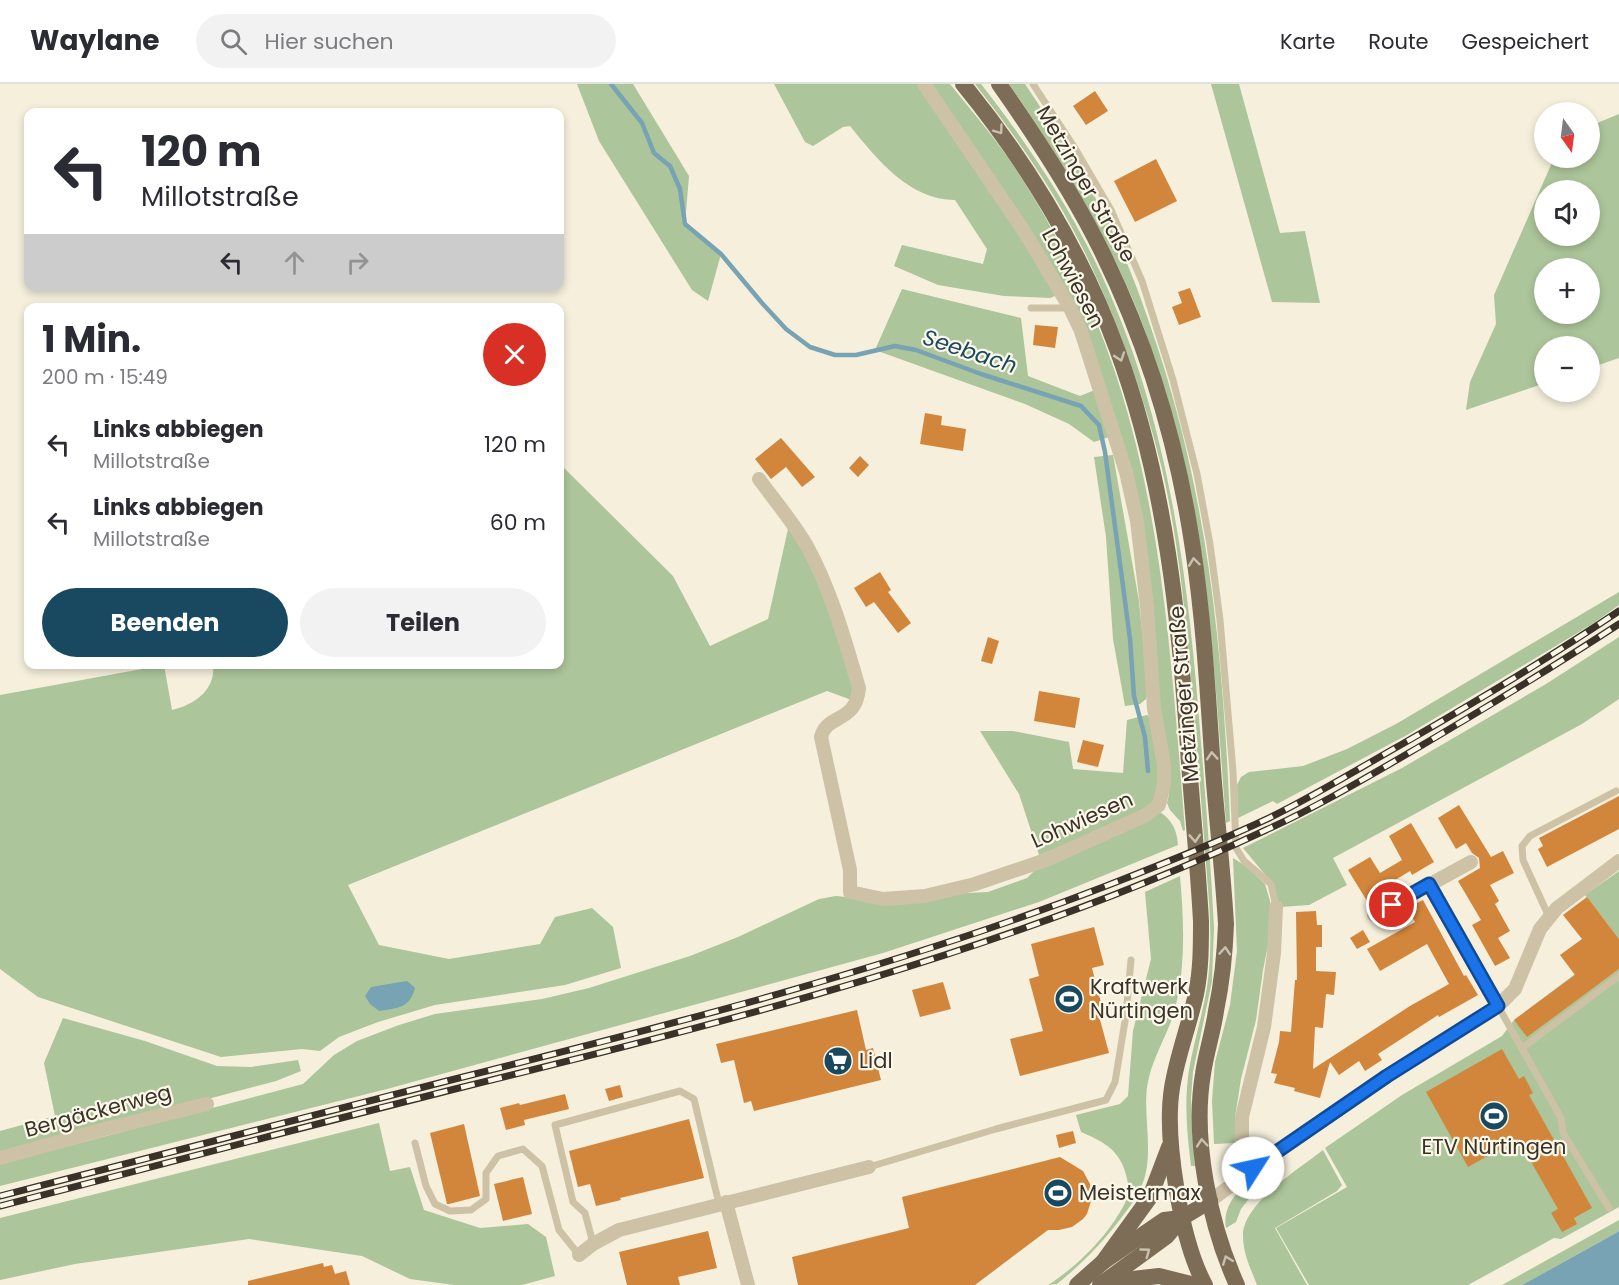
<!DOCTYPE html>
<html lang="de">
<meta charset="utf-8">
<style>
body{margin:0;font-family:Poppins,sans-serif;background:#f2f2f3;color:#2b2b33;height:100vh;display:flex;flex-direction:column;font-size:22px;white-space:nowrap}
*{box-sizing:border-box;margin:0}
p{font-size:20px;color:#7c7c81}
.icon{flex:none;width:33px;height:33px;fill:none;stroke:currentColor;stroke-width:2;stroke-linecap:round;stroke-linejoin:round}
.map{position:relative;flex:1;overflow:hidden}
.details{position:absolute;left:24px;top:219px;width:540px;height:366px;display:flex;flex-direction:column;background:#fff;border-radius:12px;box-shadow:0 3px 9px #0003}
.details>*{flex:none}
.guide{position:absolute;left:24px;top:24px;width:540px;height:183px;border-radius:12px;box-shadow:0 3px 9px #0003;background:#fff;color:#2b2b33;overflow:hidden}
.needle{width:39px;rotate:166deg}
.tools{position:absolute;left:1534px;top:18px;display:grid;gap:12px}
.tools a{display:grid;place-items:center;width:66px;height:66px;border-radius:50%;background:#fff;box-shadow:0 3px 9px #0003;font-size:30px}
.pin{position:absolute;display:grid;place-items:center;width:51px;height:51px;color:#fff;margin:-26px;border:3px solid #fff;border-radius:50%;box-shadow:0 2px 6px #0007}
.me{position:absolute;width:66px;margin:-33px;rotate:55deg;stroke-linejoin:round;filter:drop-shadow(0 0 4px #0008)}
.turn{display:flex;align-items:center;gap:21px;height:126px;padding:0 18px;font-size:27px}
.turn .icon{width:78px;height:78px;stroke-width:2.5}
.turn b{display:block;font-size:42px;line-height:51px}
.lanes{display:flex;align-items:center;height:57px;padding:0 18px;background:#0003;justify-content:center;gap:30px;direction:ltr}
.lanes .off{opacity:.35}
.round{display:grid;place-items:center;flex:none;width:63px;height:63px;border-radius:32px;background:#f2f2f3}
.head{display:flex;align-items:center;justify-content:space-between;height:102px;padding:0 18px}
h1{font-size:36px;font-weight:700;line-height:45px}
.primary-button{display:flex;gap:12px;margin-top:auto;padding:12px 18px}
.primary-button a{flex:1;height:69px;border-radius:36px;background:#184960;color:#fff;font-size:24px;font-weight:700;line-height:69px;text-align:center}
.primary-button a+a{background:#f2f2f3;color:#2b2b33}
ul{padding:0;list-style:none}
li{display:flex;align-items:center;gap:18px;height:78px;padding:0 18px}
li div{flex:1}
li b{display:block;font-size:22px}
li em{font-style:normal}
header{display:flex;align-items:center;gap:36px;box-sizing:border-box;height:84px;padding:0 30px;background:#fff;border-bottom:2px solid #e1e1e2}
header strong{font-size:28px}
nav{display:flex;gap:33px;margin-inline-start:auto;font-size:21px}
.search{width:420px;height:54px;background:#f2f2f3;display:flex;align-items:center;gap:15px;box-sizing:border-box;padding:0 21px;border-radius:33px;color:#7c7c81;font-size:22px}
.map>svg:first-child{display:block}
</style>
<header>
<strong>Waylane</strong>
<div class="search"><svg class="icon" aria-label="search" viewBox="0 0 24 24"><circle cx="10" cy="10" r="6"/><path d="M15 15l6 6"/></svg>Hier suchen</div>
<nav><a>Karte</a><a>Route</a><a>Gespeichert</a></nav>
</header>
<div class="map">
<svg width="1619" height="1201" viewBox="0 0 1619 1201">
<rect width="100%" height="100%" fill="#f5efdc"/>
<g fill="#acc59a" fill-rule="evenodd">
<path d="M577,0H633L689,92L685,140L721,170L708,217L692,206L599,57Z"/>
<path d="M774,0H920L1017,143L1057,211L1050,214L1004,212L938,201L894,182L902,161L983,180L987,165L955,116C909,116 877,75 850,42L843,43L813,62L805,58Z"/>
<path d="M929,0H950C966,20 983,40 998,60C1033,107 1062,161 1086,214C1162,382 1170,566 1185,746L1183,747L1180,737L1170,726L1167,719L1169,710L1165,670L1146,487L1097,279Z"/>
<path d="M975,0H981C1024,55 1063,112 1094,175C1169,329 1188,490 1201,658C1206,720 1211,782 1214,844L1212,897L1193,988L1191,1014L1195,1082H1191C1187,1050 1184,1018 1189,986C1194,956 1204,927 1208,896C1211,870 1211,844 1209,818C1203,740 1197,661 1190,583C1184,516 1177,450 1162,385C1144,312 1120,243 1088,175C1058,112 1018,55 975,0Z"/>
<path d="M1009,0H1025C1060,52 1093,104 1119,161C1135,196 1148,234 1160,271C1210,427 1223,575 1230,737L1226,739C1214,580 1207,431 1156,279C1150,262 1145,245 1138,228C1105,147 1059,72 1009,0Z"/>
<path d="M1211,0H1239L1280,149L1305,147L1320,219L1272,218Z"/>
<path d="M1619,30V274L1590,284V262H1545V299L1466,326L1470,298L1496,240L1494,211L1554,74H1590V42ZM1545,106H1590V152H1545ZM1545,184H1590V230H1545Z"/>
<path d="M902,205L1021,234L1028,292L1080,312L1095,306L1109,353L1094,358L1069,340L1025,320L875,266Z"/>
<path d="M1113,371L1139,517L1147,598L1146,615L1140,620L1125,622L1113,555L1106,453L1094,373Z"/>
<path d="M560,380L673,492L710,562L768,535L790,436L821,491L857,618L827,607L348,801L379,861L449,875L540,860L555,833L592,824L613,843L621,884L565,901L435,921L378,938L339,953L320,967L302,965L221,973L38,913L0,885V611L164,581L172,626C194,621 216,606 213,581L560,580Z"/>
<path d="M1619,508V521L1594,539L1407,651L1277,720L1273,717L1238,734L1237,701L1241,693L1249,688L1303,682L1347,665L1396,640Z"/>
<path d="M1619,553V615L1582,640L1333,774L1347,801L1309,821L1280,823L1272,799L1243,764L1402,684L1546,600Z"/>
<path d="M1147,631L1150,633C1153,652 1164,690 1160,707C1155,730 1062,763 1039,771L1019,710L980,647H1013L1069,658L1073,685L1123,689L1127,636Z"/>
<path d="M1160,728C1172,736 1177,746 1178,761L1039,818L883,869L387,1005L0,1102V1080L303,1000L334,971L357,957L399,941L435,930L542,915L589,904L690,872L738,853L819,815L836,812L855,814L988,808L1027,794L1038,783Z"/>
<path d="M1233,774L1247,783L1265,800L1270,817L1271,846L1263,886L1256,936L1241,995L1235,1033V1059L1214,1060L1212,1017L1215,978L1230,921L1237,867Z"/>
<path d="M1619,787V855L1585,811Z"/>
<path d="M1180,792C1184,838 1186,884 1174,929C1166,954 1151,976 1147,1003C1143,1034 1155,1074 1141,1103L1134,1105H1129C1124,1071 1112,1061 1081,1048L1076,1031L1120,1020L1128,1012L1133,947L1151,875L1145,808Z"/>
<path d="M1587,881L1600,899L1619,885V1123L1561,1155L1554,1154L1468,1201H1309L1276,1144L1347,1103L1325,1064L1402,1011L1502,952L1514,936Z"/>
<path d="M63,934L145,957L217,982L251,983L298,976L301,987L276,997L0,1070V1047L55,1032L44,979Z"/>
<path d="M379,1039L390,1087L410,1083L424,1126L480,1144L528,1140L546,1153L555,1192L522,1201H454L410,1195L362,1172L249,1155L75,1180L0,1196V1134Z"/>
<path d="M1323,1066L1342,1101L1337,1107L1275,1144L1307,1201H1257C1251,1185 1243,1170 1243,1152C1242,1120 1299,1085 1323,1066Z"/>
<path d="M1246,1100L1251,1112L1241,1125L1236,1138L1226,1144C1223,1125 1233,1112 1246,1100Z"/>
<path d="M1129,1110L1135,1115C1113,1147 1088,1175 1057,1200L1048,1201C1080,1181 1115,1145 1129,1110Z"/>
<path d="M1619,1136V1147L1616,1149L1522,1201H1502Z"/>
</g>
<g fill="#77a3b5">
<path d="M407,897L415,904C410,924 398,924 379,927L370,920L365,912L371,903Z"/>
<path d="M1619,1147V1201H1522L1616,1149Z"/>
</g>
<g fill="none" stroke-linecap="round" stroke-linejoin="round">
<path stroke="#77a3b5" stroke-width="4.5" d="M611,0L642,39L654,69L670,82L680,105L685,140L721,170L762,219L786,245L810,263L835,271H856L895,262L916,266L981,290L1081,322L1099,341L1105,368L1121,487L1130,555L1134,612L1145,653L1148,687"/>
</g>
<g fill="#d2863c">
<path d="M1095,7L1108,27L1086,41L1073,22Z"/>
<path d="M1156,75L1177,117L1135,138L1114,97Z"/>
<path d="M1190,204L1201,233L1179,241L1172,223L1182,219L1178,208Z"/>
<path d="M1035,241L1058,243L1055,264L1033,261Z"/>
<path d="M925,329L942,332L941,341L966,345L963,367L920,360Z"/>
<path d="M781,354L815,393L802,403L786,383L771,395L755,375Z"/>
<path d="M860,372L869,381L858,393L849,384Z"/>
<path d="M880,488L891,506L888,508L911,539L898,549L874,518L866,523L854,504Z"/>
<path d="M988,553L999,557L992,580L981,577Z"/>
<path d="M1039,607L1080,614L1075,644L1034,637Z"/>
<path d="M1083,656L1104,661L1098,683L1077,678Z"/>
<path d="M1619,712V745L1547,783L1538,765L1543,762L1539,754Z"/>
<path d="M1459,721L1491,773L1503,767L1514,789L1490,801L1499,817L1495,820L1510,847L1498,854L1510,874L1495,882L1472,841L1481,836L1458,797L1480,784L1479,774L1472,769L1466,759L1456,765L1438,734Z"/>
<path d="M1411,739L1434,778L1412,791L1410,787L1387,801L1388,804L1367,817L1348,786L1370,773L1380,789L1402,776L1389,752Z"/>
<path d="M1587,813L1619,855V885L1527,953L1514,936L1575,891L1560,871L1582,855L1563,831Z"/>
<path d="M1423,816L1464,892L1466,891L1478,911L1439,933L1438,931L1378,970L1382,976L1365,987L1359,977L1339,991L1330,978L1320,1014L1294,1007L1295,1004L1274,999L1277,990L1271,989L1279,958L1280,947L1291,948L1295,896H1297L1296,828L1316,827L1317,841H1322V863H1316V887L1336,888L1334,911L1326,910L1323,944L1315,943L1313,985L1410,922L1449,900L1427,860L1380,887L1367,865L1415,838L1407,824Z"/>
<path d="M1094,843L1104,881L1092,884L1104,930L1099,932L1109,969L1020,992L1010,955L1043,947L1029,895L1039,892L1031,860Z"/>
<path d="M1363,846L1370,858L1357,865L1350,854Z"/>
<path d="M943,898L951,925L920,933L912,906Z"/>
<path d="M857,926L866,966L873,964L881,996L754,1027L751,1017L744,1019L734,976L721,979L716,960Z"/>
<path d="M1502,965L1519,995L1524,992L1533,1009L1529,1011L1592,1124L1574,1134L1577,1140L1562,1148L1551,1129L1558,1125L1518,1055L1468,1083L1426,1008Z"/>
<path d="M620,1001L623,1013L609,1017L605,1005Z"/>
<path d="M565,1010L569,1025L524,1036L525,1041L506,1046L500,1024L519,1019L520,1021Z"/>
<path d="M689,1035L704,1094L620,1114L621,1116L596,1122L590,1100L578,1103L569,1067Z"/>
<path d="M464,1040L480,1112L449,1120H447L430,1049Z"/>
<path d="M1073,1047L1076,1059L1059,1064L1056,1051Z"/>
<path d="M1060,1073L1083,1087L1090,1100L1091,1117L1087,1130L1083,1135L1072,1143L1059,1146H1048L975,1201H798L792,1173L909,1144L902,1113Z"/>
<path d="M523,1093L532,1130L503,1137L494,1100Z"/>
<path d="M708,1147L717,1184L678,1193L680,1201H627L619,1168Z"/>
<path d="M323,1179L324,1183L332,1181L335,1190L346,1187L350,1201H248V1197Z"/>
</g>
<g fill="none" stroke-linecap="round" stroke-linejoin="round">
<g stroke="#cec2a6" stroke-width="7">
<path d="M1033,0L1076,66L1111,126L1142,197L1173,296L1197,390L1210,460L1220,536L1233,687L1236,764L1244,777L1271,800L1276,823"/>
<path d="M1031,224H1070"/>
<path d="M1549,833L1523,776L1522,762L1530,752L1616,707"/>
<path d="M1498,922L1561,1034L1563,1049L1609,1124"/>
<path d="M1522,964L1619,892"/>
<path d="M415,1059L426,1102L435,1120L450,1127L471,1126L486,1115V1089L498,1072L523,1065L542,1082L559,1146L579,1171"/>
<path d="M869,1083L996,1045L1106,1016L1115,998L1126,931L1131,876"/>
<path d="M593,1159L585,1129L573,1118L555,1041L680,1007L694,1015L719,1120"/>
</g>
<g stroke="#cec2a6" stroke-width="14">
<path d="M759,395C775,417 793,438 807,462C831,506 845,556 859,604C856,640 827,629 821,653L850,786V808L883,815L925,812L975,800L1046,776L1146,731L1159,721L1164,700V681L1154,624L1147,522L1137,437L1126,388L1081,247L1070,224L1024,147L924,0"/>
<path d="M1429,800L1498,922"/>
<path d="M1374,831L1471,778"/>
<path d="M0,1074L105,1045L207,1020"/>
<path d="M1258,1081L1242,1060V1033L1264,943L1274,869L1276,823"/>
<path d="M1210,1117L1253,1085L1387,992L1498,922L1515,905L1540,845L1557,824L1619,777"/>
<path d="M726,1118L748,1201"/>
<path d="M579,1171L593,1160L619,1146L869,1083"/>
</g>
<g stroke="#7d6d57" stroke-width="16">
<path d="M963,0C1028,80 1082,169 1117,265C1166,398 1180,539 1189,679C1193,732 1198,784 1201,837C1201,862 1201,886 1196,910C1189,942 1177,972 1172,1004C1164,1054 1181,1157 1205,1201"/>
<path d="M999,0C1037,54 1074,110 1103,170C1148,262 1178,363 1193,465C1204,538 1208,612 1213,686C1217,738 1223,789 1226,840C1225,869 1222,898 1216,927C1213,948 1206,969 1203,990C1192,1055 1210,1142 1237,1201"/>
<path d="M1103,1178L1150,1113L1169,1063"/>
<path d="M1106,1198L1159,1192L1195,1201"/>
<path d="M1077,1201L1103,1178L1164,1136L1182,1134"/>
<path d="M1100,1201L1167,1152L1182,1134L1210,1117"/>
</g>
<g stroke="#3a3228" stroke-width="7">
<g id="rail">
<path d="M0,1112C149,1074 298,1035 447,997C670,941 891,885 1106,802C1160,781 1214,760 1267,735C1314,712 1358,685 1404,659C1477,617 1549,574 1619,527"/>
<path d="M0,1122C152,1083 303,1043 455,1005C731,937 1008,867 1266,746C1319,722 1369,692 1419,663C1487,623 1553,583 1619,540"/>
</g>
</g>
<use href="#rail" stroke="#fcf8e9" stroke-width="4.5" stroke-dasharray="14" stroke-linecap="butt"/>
</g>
<defs><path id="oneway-chevron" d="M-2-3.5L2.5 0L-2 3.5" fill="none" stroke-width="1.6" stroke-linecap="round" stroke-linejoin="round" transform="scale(1.5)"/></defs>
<g stroke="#c9c0af">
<use href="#oneway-chevron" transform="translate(999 46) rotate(54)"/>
<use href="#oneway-chevron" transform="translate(1120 273) rotate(71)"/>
<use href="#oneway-chevron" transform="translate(1194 478) rotate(-97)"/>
<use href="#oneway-chevron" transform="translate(1212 672) rotate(-94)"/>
<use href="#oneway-chevron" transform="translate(1195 754) rotate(86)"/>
<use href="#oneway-chevron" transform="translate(1225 867) rotate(-86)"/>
<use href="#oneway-chevron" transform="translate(1202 1059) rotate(-95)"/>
<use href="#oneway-chevron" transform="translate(1146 1168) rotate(-36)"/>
<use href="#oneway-chevron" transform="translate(1227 1176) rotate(-111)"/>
</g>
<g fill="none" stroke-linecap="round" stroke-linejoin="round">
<g stroke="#114b97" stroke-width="15">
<path id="route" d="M1253,1084L1387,992L1498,922L1429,800L1392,821"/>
</g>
<use href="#route" stroke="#1a73e8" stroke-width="10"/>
</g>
<defs>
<g id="stadium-disc" transform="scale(1.5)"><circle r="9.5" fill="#184960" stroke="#fcf8e9"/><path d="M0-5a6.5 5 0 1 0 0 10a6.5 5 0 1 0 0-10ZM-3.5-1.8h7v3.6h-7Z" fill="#fff"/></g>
<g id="supermarket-disc" transform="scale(1.5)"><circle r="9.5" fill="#184960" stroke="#fcf8e9"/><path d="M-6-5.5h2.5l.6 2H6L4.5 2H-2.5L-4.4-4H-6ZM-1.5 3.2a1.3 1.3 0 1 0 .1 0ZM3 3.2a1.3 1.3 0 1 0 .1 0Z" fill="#fff"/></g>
</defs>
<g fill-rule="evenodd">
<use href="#stadium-disc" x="1069" y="915"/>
<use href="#supermarket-disc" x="838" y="977"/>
<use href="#stadium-disc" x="1494" y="1032"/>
<use href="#stadium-disc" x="1058" y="1109"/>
</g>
<g text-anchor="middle" stroke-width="4.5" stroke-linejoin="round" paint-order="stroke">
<g font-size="21" fill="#3a3228" stroke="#fcf8e9">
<text transform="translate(1086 100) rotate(60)" y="7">Metzinger Straße</text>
<text transform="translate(1073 194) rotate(62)" y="7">Lohwiesen</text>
<text transform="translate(1184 610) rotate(-95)" y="7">Metzinger Straße</text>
<text transform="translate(1082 736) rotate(-24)" y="7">Lohwiesen</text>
<text transform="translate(98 1027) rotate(-15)" y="7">Bergäckerweg</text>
</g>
<g font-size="21" fill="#3a3228" stroke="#fcf8e9" text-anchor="start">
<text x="1090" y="910">Kraftwerk<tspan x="1090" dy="24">Nürtingen</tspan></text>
<text x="859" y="984">Lidl</text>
<text x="1494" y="1070" text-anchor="middle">ETV Nürtingen</text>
<text x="1079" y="1116">Meistermax</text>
</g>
<g font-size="22" font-style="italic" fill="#184960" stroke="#fcf8e9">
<text transform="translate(970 267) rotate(18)" y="8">Seebach</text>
</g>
</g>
</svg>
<div class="tools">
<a><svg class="needle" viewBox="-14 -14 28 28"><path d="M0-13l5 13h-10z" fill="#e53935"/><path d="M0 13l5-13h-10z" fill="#7c7c81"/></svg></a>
<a><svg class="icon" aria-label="sound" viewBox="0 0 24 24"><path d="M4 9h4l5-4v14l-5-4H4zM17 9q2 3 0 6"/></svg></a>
<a>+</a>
<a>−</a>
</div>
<div class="pin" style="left:1392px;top:821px;background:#d93025"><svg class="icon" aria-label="arrive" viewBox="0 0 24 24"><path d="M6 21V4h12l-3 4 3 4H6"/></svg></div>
<svg class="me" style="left:1253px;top:1084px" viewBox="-20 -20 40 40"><circle r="19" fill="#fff"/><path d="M0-13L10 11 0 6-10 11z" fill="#1a73e8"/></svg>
<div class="guide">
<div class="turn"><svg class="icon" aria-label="left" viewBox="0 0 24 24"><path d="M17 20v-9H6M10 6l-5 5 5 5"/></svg><div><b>120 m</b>Millotstraße</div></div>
<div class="lanes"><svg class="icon" aria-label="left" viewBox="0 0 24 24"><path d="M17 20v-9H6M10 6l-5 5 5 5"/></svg><svg class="icon off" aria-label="ahead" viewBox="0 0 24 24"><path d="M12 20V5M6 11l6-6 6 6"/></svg><svg class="icon off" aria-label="right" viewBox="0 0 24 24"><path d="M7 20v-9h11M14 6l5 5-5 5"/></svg></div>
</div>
<section class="details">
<div class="head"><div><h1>1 Min.</h1><p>200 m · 15:49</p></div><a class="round" style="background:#d93025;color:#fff"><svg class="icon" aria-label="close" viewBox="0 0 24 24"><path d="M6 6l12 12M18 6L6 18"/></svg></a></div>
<ul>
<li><svg class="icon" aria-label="left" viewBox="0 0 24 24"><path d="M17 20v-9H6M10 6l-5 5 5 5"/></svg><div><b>Links abbiegen</b><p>Millotstraße</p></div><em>120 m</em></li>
<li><svg class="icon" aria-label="left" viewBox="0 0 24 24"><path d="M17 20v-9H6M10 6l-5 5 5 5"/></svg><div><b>Links abbiegen</b><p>Millotstraße</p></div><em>60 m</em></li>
</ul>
<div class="primary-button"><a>Beenden</a><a>Teilen</a></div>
</section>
</div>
